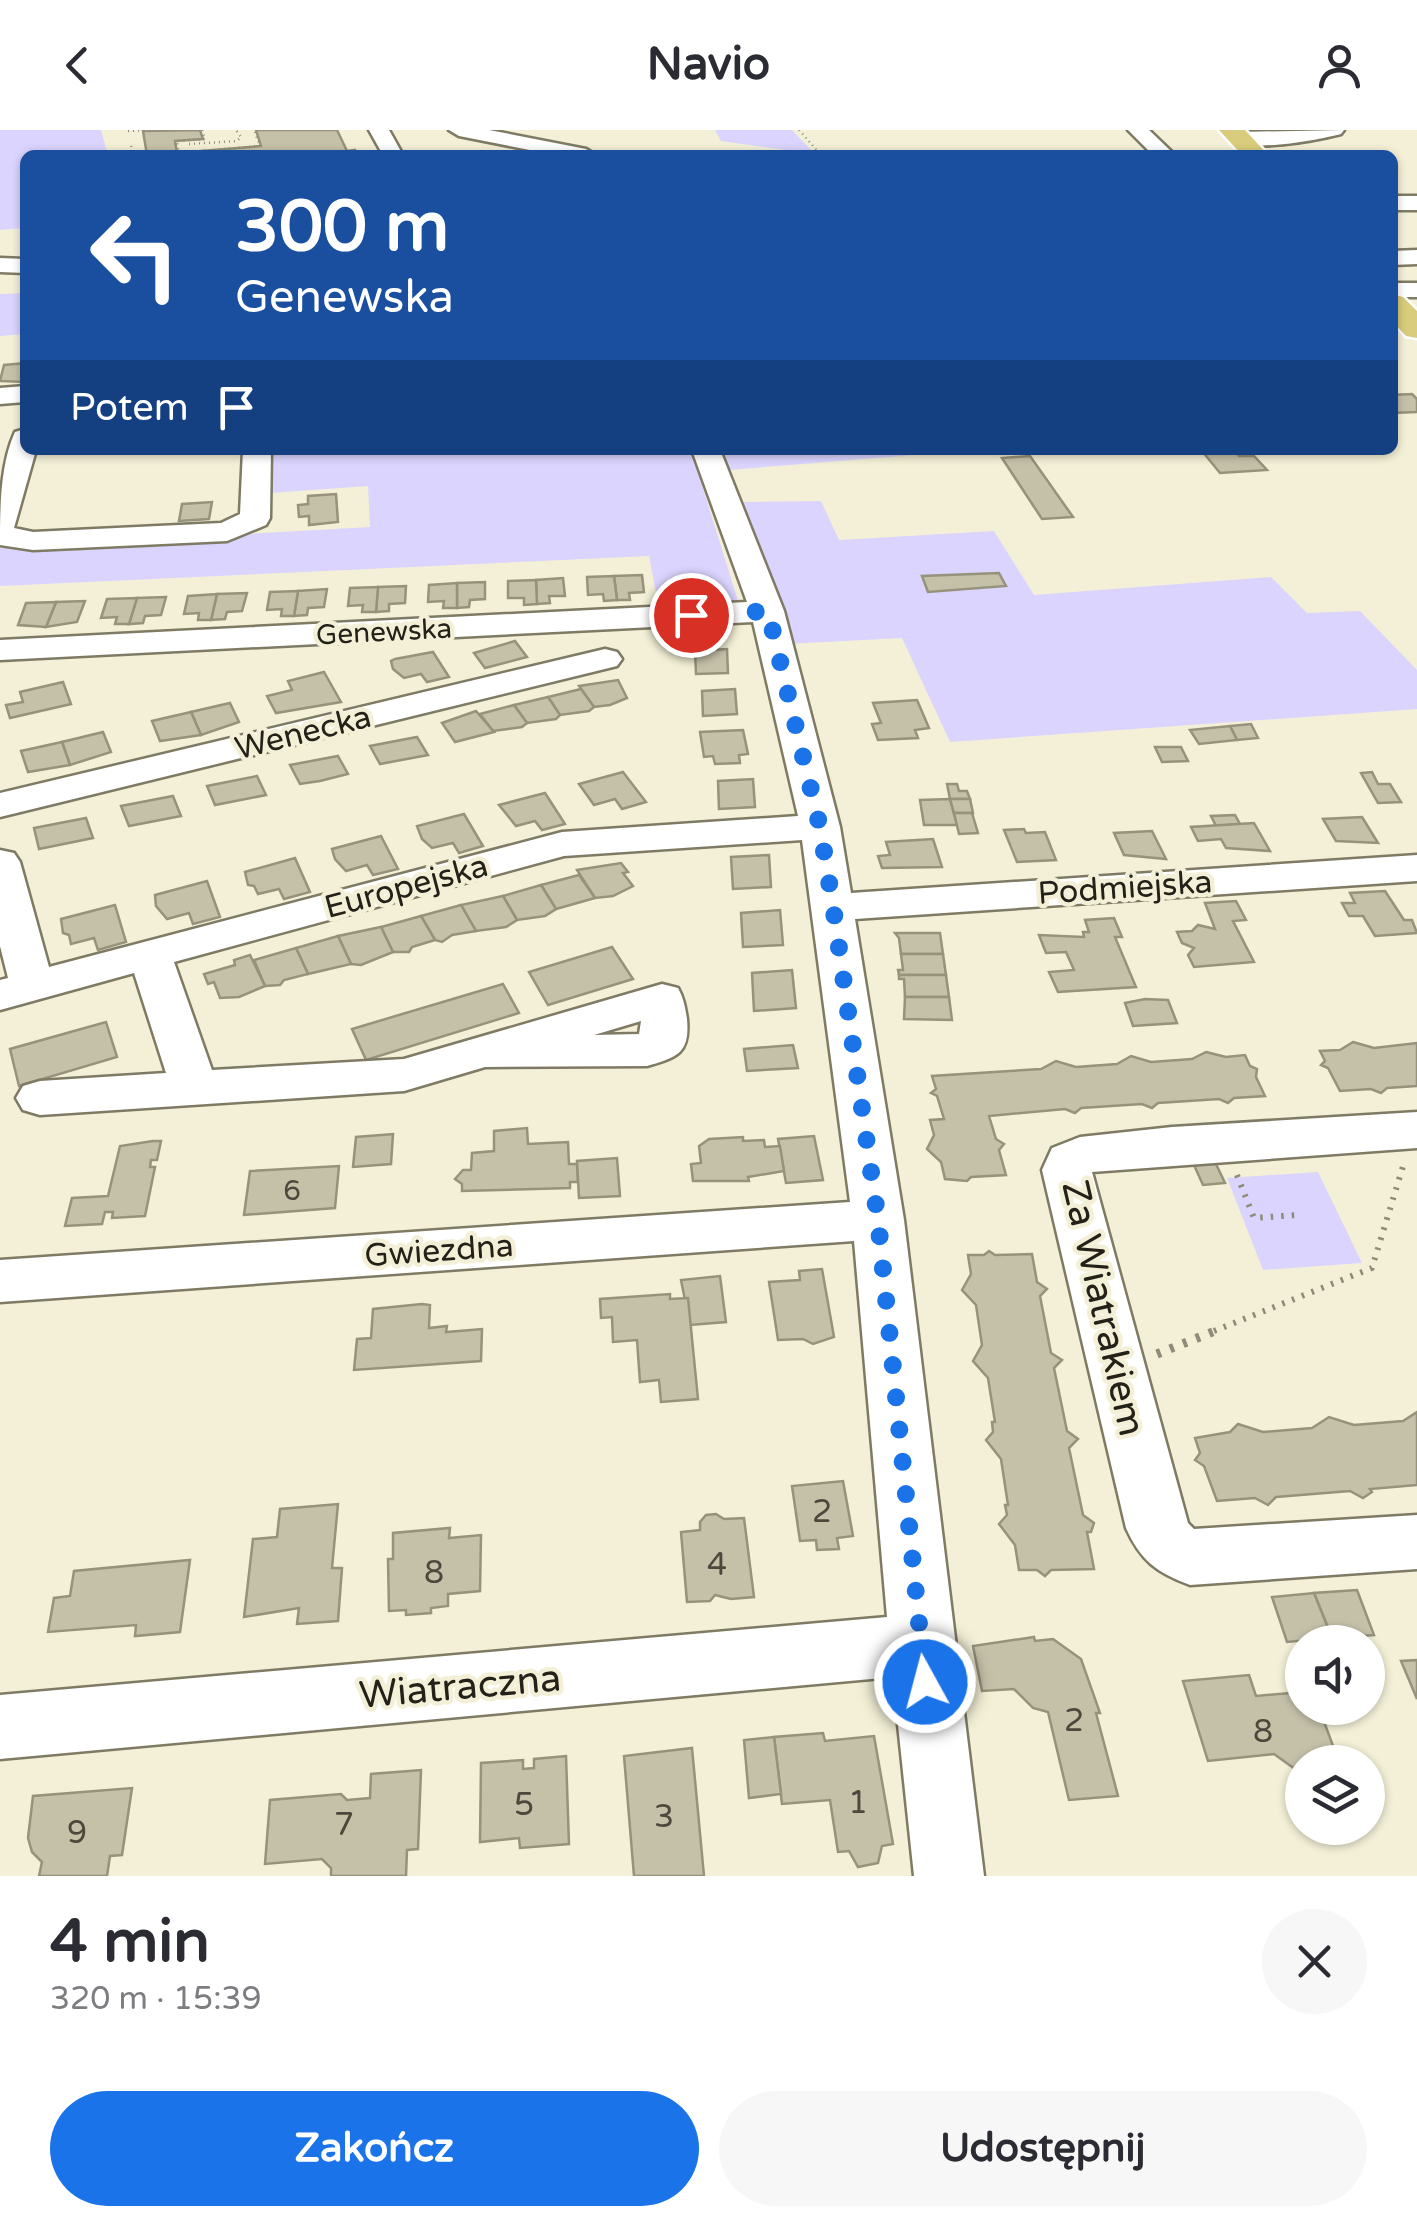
<!DOCTYPE html>
<html lang="pl">
<meta charset="utf-8">
<style>
body{margin:0;font-family:"Varela Round",sans-serif;background:#f7f7f7;color:#2b2b33;height:100vh;display:flex;flex-direction:column;font-size:38px;white-space:nowrap}
*{box-sizing:border-box;margin:0}
p{font-size:32px;color:#7c7c81}
.icon{flex:none;width:55px;height:55px;fill:none;stroke:currentColor;stroke-width:2;stroke-linecap:round;stroke-linejoin:round}
.map{position:relative;height:1746px;overflow:hidden}
.drawer{display:flex;flex-direction:column;background:#fff;flex:1}
.drawer>*{flex:none}
.guide{position:absolute;left:20px;top:20px;width:1378px;height:305px;border-radius:15px;box-shadow:0 2px 8px #0004;background:#1a4fa0;color:#fff;overflow:hidden}
.tools{position:absolute;left:1285px;top:1495px;display:grid;gap:20px}
.tools a{display:grid;place-items:center;width:100px;height:100px;border-radius:50%;background:#fff;box-shadow:0 2px 8px #0004;font-size:50px}
.pin{position:absolute;display:grid;place-items:center;width:85px;height:85px;color:#fff;margin:-42px;border:5px solid #fff;border-radius:50%;box-shadow:0 2px 10px #0007}
.me{position:absolute;width:110px;margin:-55px;rotate:353deg;stroke-linejoin:round;filter:drop-shadow(0 0 8px #0008)}
.turn{display:flex;align-items:center;gap:35px;height:210px;padding:0 50px;font-size:45px}
.turn .icon{width:130px;height:130px;stroke-width:2.5}
.turn b{display:block;font-size:70px;line-height:85px}
.then{display:flex;align-items:center;height:95px;padding:0 50px;background:#0003;gap:20px;font-size:38px}
.round{display:grid;place-items:center;flex:none;width:105px;height:105px;border-radius:52px;background:#f7f7f7}
.head{display:flex;align-items:center;justify-content:space-between;height:170px;padding:0 50px}
h1{font-size:60px;font-weight:700;line-height:75px}
.primary-button{display:flex;gap:20px;margin-top:auto;padding:20px 50px}
.primary-button a{flex:1;height:115px;border-radius:60px;background:#1a73e8;color:#fff;font-size:40px;font-weight:700;line-height:115px;text-align:center}
.primary-button a+a{background:#f7f7f7;color:#2b2b33}
header{display:flex;justify-content:space-between;align-items:center;height:130px;padding:0 50px;background:#fff;font-size:45px;font-weight:700}
.map>svg:first-child{display:block}
</style>
<header><svg class="icon" aria-label="back" viewBox="0 0 24 24"><path d="M15 5l-7 7 7 7"/></svg>Navio<svg class="icon" aria-label="person" viewBox="0 0 24 24"><circle cx="12" cy="8" r="4"/><path d="M4 21q1-7 8-7t8 7"/></svg></header>
<div class="map">
<svg width="1417" height="1746" viewBox="0 0 1417 1746">
<rect width="100%" height="100%" fill="#f4f0d7"/>
<g fill="#dbd4fe">
<path d="M0,0H101L108,25H25V98L0,100Z"/>
<path d="M715,0H792L815,24L721,11Z"/>
<path d="M25,163V204L0,206V164Z"/>
<path d="M272,320H691L739,474L659,478L649,426L0,456V418L370,397L368,356L270,363Z"/>
<path d="M722,320H975L729,340Z"/>
<path d="M821,371L839,410L994,401L1034,465L1271,447L1307,483L1360,481L1417,540V579L950,612L902,508L787,514L739,372Z"/>
<path d="M1318,1042L1362,1133L1263,1140L1227,1048Z"/>
</g>
<g fill="#c5c1a9" stroke="#96927b" stroke-width="2.5">
<path d="M200,0L203,9L175,11L177,23L261,16L256,0H337L347,21L355,20L356,25H147L143,1Z"/>
<path d="M25,233V252L0,251L4,235Z"/>
<path d="M1412,264L1417,269V282L1392,283V265Z"/>
<path d="M1234,320L1239,326H1254L1267,340L1220,343L1202,321Z"/>
<path d="M1030,326L1042,343L1073,387L1042,389L1002,328Z"/>
<path d="M336,364L338,392L309,395V386L299,387L298,375L308,374V366Z"/>
<path d="M212,372L209,389L179,391L182,374Z"/>
<path d="M999,443L1006,456L928,462L922,446Z"/>
<path d="M642,445L644,462L629,463L630,470H617L614,446Z"/>
<path d="M614,446L617,470L604,471L603,464L588,465L587,447Z"/>
<path d="M563,448L565,466H549L550,473L537,474L536,450Z"/>
<path d="M536,450L537,474L524,475V468H508V451Z"/>
<path d="M485,452V469L470,470L469,477L457,478V453Z"/>
<path d="M457,453V478H443L444,471L428,472L429,455Z"/>
<path d="M406,456L405,473L389,474V481L376,482L378,457Z"/>
<path d="M378,457L376,482H362L363,475L348,476L350,458Z"/>
<path d="M327,459L324,477L308,478L307,485L294,486L298,461Z"/>
<path d="M298,461L294,486H281L282,479L267,480L270,462Z"/>
<path d="M247,463L242,481L227,482L225,489L211,490L217,464Z"/>
<path d="M217,464L211,490H198L199,483L184,484L188,466Z"/>
<path d="M166,467L161,485L145,486L143,493L129,494L137,468Z"/>
<path d="M137,468L129,494H115L117,487L101,488L107,469Z"/>
<path d="M85,471L77,492L46,497L56,472Z"/>
<path d="M56,472L46,497L18,495L26,473Z"/>
<path d="M515,511L527,527L485,538L474,523Z"/>
<path d="M727,519L728,543L696,544L695,521Z"/>
<path d="M433,522L449,547L427,552L421,544L404,548L393,539L391,531L395,529Z"/>
<path d="M324,542L341,572L276,583L267,566L292,560L288,551Z"/>
<path d="M618,550L627,568L610,575L594,577L579,556Z"/>
<path d="M63,552L71,574L10,588L6,575L23,572L20,562Z"/>
<path d="M581,559L594,577L589,581L560,585L548,567Z"/>
<path d="M735,559L737,584L703,586L702,561Z"/>
<path d="M548,567L560,585L556,589L527,593L514,575Z"/>
<path d="M917,570L929,598L915,600L918,608L878,610L872,594L881,593L873,573Z"/>
<path d="M230,573L239,592L201,605L191,582Z"/>
<path d="M514,575L527,593L522,597L493,601L480,584Z"/>
<path d="M476,581L494,602L455,612L442,593Z"/>
<path d="M191,582L201,605L160,611L152,591Z"/>
<path d="M1251,594L1258,608L1237,610L1230,596Z"/>
<path d="M1230,596L1237,610L1199,614L1190,600Z"/>
<path d="M743,600L748,624L739,625L740,633L715,634L713,626L704,627L700,602Z"/>
<path d="M103,602L111,622L70,635L62,612Z"/>
<path d="M417,607L428,625L380,634L370,616Z"/>
<path d="M62,612L70,635L28,642L21,621Z"/>
<path d="M1155,617H1181L1188,631L1162,632Z"/>
<path d="M338,626L348,644L320,651L300,654L290,635Z"/>
<path d="M623,642L646,672L622,679L615,669L594,675L579,654Z"/>
<path d="M1372,642L1378,654H1390L1401,672L1378,673L1361,643Z"/>
<path d="M257,646L266,665L215,675L207,656Z"/>
<path d="M753,649L755,677L719,679L718,651Z"/>
<path d="M947,654H957L959,661H967L970,669H950Z"/>
<path d="M545,663L565,694L542,700L535,691L516,696L499,675Z"/>
<path d="M173,666L181,686L129,696L121,676Z"/>
<path d="M950,669L957,695H924L920,670Z"/>
<path d="M950,669H970L973,683H954Z"/>
<path d="M954,683H972L978,703L959,704Z"/>
<path d="M464,684L483,716L459,723L453,713L432,718L422,709L417,696Z"/>
<path d="M1235,685L1240,694L1216,696L1211,686Z"/>
<path d="M1362,687L1378,713L1336,711L1323,689Z"/>
<path d="M86,688L93,708L39,719L34,698Z"/>
<path d="M1254,693L1270,721L1226,718L1221,709L1198,711L1191,697Z"/>
<path d="M1024,699L1026,703L1045,702L1056,730L1017,732L1004,700Z"/>
<path d="M1152,701L1166,729L1124,725L1114,703Z"/>
<path d="M381,706L398,739L373,745L367,735L346,741L335,729L332,719Z"/>
<path d="M933,709L942,737L882,738L878,726L890,725L886,712Z"/>
<path d="M769,725L771,757L733,759L731,727Z"/>
<path d="M295,728L310,762L284,769L279,759L258,764L254,756L248,755L245,742Z"/>
<path d="M621,733L628,742L623,743L633,756L613,766L595,768L577,740Z"/>
<path d="M579,745L595,768L556,779L541,755Z"/>
<path d="M207,751L220,787L193,794L189,783L167,789L156,776L155,765Z"/>
<path d="M541,755L556,779L545,786L517,790L503,766Z"/>
<path d="M1385,761L1404,790H1412L1417,803L1375,806L1363,786H1349L1342,773H1355L1350,763Z"/>
<path d="M503,766L517,790L506,797L476,801L461,775Z"/>
<path d="M1236,771L1246,790L1233,791L1254,832L1194,837L1188,825L1194,818L1182,813L1177,802L1192,801L1198,795L1215,799L1205,773Z"/>
<path d="M115,775L126,812L98,820L94,808L71,814L69,805L63,803L61,789Z"/>
<path d="M461,775L476,801L452,805L442,812L435,810L421,786Z"/>
<path d="M780,780L783,815L743,817L741,783Z"/>
<path d="M421,786L435,810L412,817L409,822H393L381,797Z"/>
<path d="M1114,788L1122,807H1115L1136,857L1058,862L1049,842L1074,840L1066,822L1046,823L1039,805L1084,807L1083,802H1089L1085,790Z"/>
<path d="M381,797L393,822L361,835L351,834L338,806Z"/>
<path d="M895,803H940L943,824H901L899,808Z"/>
<path d="M338,806L351,834L308,844L296,818Z"/>
<path d="M612,817L633,849L548,875L529,842Z"/>
<path d="M296,818L308,844L284,850L280,855L265,856L254,830Z"/>
<path d="M901,824H943L946,845H899L898,840H903Z"/>
<path d="M250,825L265,856L239,867L220,868L214,852L208,854L204,844L235,835L234,830Z"/>
<path d="M792,840L796,878L754,881L752,843Z"/>
<path d="M899,845H946L949,867H905L904,849H899Z"/>
<path d="M503,854L519,883L366,930L352,899Z"/>
<path d="M905,867H949L952,890L904,889Z"/>
<path d="M1145,869L1168,870L1177,893L1133,896L1125,873Z"/>
<path d="M106,892L117,927L19,956L10,919Z"/>
<path d="M1353,912L1374,918L1417,913V956L1387,958L1381,963L1371,959L1340,961L1328,938L1321,935L1325,931L1320,921L1340,920Z"/>
<path d="M793,915L798,938L747,941L744,919Z"/>
<path d="M1206,922L1226,927L1245,925L1250,936L1257,939L1256,947L1265,966L1234,968L1228,973L1219,969L1158,973L1152,978L1142,974L1081,978L1075,983L1065,979L989,986L996,1009L1004,1014L999,1020L1006,1045L971,1047L967,1051L945,1049L941,1032L927,1019L934,1005L930,990L944,989L937,966L931,963L936,959L932,946L1041,939L1056,931L1076,937L1117,934L1131,926L1151,932L1192,929Z"/>
<path d="M527,998L528,1014L568,1012L569,1034H577L578,1052H570V1058L462,1061V1054L455,1049L463,1040H471L472,1023L494,1021V1001Z"/>
<path d="M393,1004L391,1034L353,1037L356,1007Z"/>
<path d="M814,1006L823,1050L786,1053L778,1009Z"/>
<path d="M743,1007V1011L764,1010L765,1017L780,1016L784,1041L748,1047L749,1051H693L691,1034L701,1033L699,1016L709,1009Z"/>
<path d="M153,1011H161L157,1030H151L150,1037H155L145,1086L112,1088L113,1082H105L102,1094L65,1096L72,1068L108,1066L120,1016Z"/>
<path d="M617,1028L620,1066L579,1068L577,1031Z"/>
<path d="M1215,1032L1225,1053L1203,1055L1193,1033Z"/>
<path d="M339,1036L335,1078L244,1085L250,1041Z"/>
<path d="M989,1121L995,1125L1032,1124L1037,1152L1047,1159L1040,1166L1051,1223L1062,1230L1054,1238L1067,1301L1078,1309L1069,1318L1083,1385L1094,1393L1091,1402H1087L1094,1439L1051,1440L1045,1446L1037,1440H1019L1015,1415L999,1394L1007,1385L1005,1375H1008L1001,1329L986,1310L993,1302L992,1292H995L988,1248L973,1231L982,1215L976,1175L962,1160L971,1144L968,1125H984Z"/>
<path d="M822,1139L834,1207L813,1214L803,1209L778,1210L769,1152L800,1150L799,1141Z"/>
<path d="M720,1146L726,1192L690,1195L681,1150Z"/>
<path d="M670,1164V1169L688,1168L698,1269L661,1272L659,1250L640,1252L637,1210L613,1212L612,1187L601,1188L600,1169Z"/>
<path d="M422,1174L430,1175L429,1198L447,1196L446,1202L482,1199L481,1231L354,1240L357,1209L371,1208L373,1179Z"/>
<path d="M1417,1282V1355L1370,1359L1372,1362L1363,1368L1350,1361L1276,1367L1268,1375L1255,1368L1217,1371L1204,1336L1195,1330L1200,1323L1195,1308L1230,1302L1238,1294L1263,1302L1312,1298L1329,1287L1354,1295L1403,1291Z"/>
<path d="M843,1351L853,1406L837,1408L839,1419L817,1420L816,1410L800,1411L792,1356Z"/>
<path d="M338,1374L332,1438H342L338,1491L297,1494L299,1478L244,1487L253,1409L277,1407L280,1379Z"/>
<path d="M716,1384L724,1389L744,1388L754,1467L731,1469L715,1465L710,1471L687,1472L681,1402L700,1400V1392L706,1385Z"/>
<path d="M450,1398L449,1408L481,1405L480,1461L448,1464V1476L431,1478V1483L406,1485V1480L389,1481L388,1429H393V1403Z"/>
<path d="M190,1430L180,1502L135,1506L136,1495L48,1502L54,1468L70,1466L74,1441Z"/>
<path d="M1357,1460L1374,1505L1332,1508L1314,1463Z"/>
<path d="M1314,1463L1332,1508L1287,1512L1272,1467Z"/>
<path d="M1034,1507L1035,1511L1053,1509L1081,1529L1100,1583H1096L1118,1666L1069,1670L1048,1582L1033,1578L1014,1559L982,1561L973,1516Z"/>
<path d="M1417,1530V1569L1401,1531Z"/>
<path d="M1249,1545L1256,1566L1302,1562V1578H1319L1339,1632H1302V1644L1274,1624L1208,1631L1183,1551Z"/>
<path d="M823,1603L825,1611L874,1606L893,1714L882,1716L878,1733L858,1737L849,1721L838,1722L830,1670L782,1674L774,1607Z"/>
<path d="M774,1607L781,1664L749,1668L744,1610Z"/>
<path d="M692,1618L704,1746H634L624,1626Z"/>
<path d="M566,1626L569,1714L520,1718L519,1708L480,1712L481,1633L523,1630V1639L534,1638V1629Z"/>
<path d="M421,1640L418,1719L407,1720L406,1746H331V1738L322,1729L265,1734L270,1670L341,1664L347,1670L370,1668L371,1644Z"/>
<path d="M132,1658L122,1725L110,1726L107,1746H39L42,1732L32,1722L28,1708L33,1666Z"/>
</g>
<g fill="none" stroke-linecap="round" stroke-linejoin="round">
<g stroke="#7e7a64" stroke-width="5">
<g id="minor">
<path d="M369,0H389L403,25H383Z"/>
<path d="M449,0H489L586,19L596,25H555L459,6Z"/>
<path d="M1128,0H1149L1175,25H1153Z"/>
<path d="M1344,0L1341,4C1317,10 1248,24 1229,8L1239,2Z"/>
<rect x="1392" y="66" width="25" height="14"/>
<path d="M1417,120V134L1392,135V121Z"/>
<path d="M0,128L25,129V143L0,142Z"/>
<rect x="1392" y="153" width="25" height="14"/>
<path d="M25,256V272L0,274V258Z"/>
<path d="M25,299V320H36L14,398L33,402L221,393L240,384L243,320H271L270,388L266,395L227,411L33,420L0,415C0,378 0,335 15,302Z"/>
<path d="M692,320H720L784,481L840,697L851,763L1417,725V751L855,789L904,1090L984,1746H914L893,1547L0,1629V1565L887,1487L854,1111L0,1172V1130L850,1072L802,710L564,726L174,832L212,940L404,929L662,854L678,858C684,869 685,877 687,889C690,923 678,927 647,936L485,937L404,961L40,985L23,980L16,968L23,956L40,951L166,943L134,843L0,880V850L8,848L0,816V720L14,723L20,732L49,837L562,702L798,686L753,492L0,530V510L747,472ZM641,891L639,904L594,905Z"/>
<path d="M605,519L617,522L622,529L617,536L0,687V663Z"/>
<path d="M1417,982V1018L1092,1042L1188,1393L1194,1399L1417,1385V1439L1190,1455C1156,1442 1141,1431 1126,1398L1042,1040L1052,1018L1080,1007L1172,997Z"/>
</g>
</g>
<g stroke="#fff" stroke-width="5">
<g id="major">
<path d="M1219,0H1245L1268,25H1242Z"/>
<path d="M1392,164L1403,167L1417,181V208L1406,206L1392,191Z"/>
</g>
</g>
<g stroke="#8e8b7a" stroke-width="2.5" stroke-dasharray="1 4" stroke-linecap="butt">
<path d="M202,0L205,9L177,11L179,23L260,16L254,0"/>
<path d="M799,0L821,25"/>
<path d="M128,1L145,0"/>
<path d="M189,14L237,11L241,7L236,0"/>
<path d="M131,16L134,25"/>
</g>
<g stroke="#8e8b7a" stroke-width="6" stroke-dasharray="2.5 8" stroke-linecap="butt">
<path d="M1237,1045L1254,1088L1297,1085"/>
<path d="M1214,1201L1372,1138L1404,1033"/>
</g>
<path stroke="#8e8b7a" stroke-width="9" stroke-dasharray="4 10" stroke-linecap="butt" d="M1157,1224L1220,1199"/>
<use href="#minor" fill="#fff" fill-rule="evenodd"/>
<use href="#major" fill="#d9cc7c" fill-rule="evenodd"/>
</g>
<g fill="none" stroke-linecap="round" stroke-linejoin="round">
<path stroke="#1a73e8" stroke-width="18" stroke-dasharray="0 32.4" d="M691,485L768,481L820,697L833,776L878,1090L925,1552"/>
</g>
<g text-anchor="middle" stroke-width="9" stroke-linejoin="round" paint-order="stroke">
<g font-size="28" fill="#232118" stroke="#f4f0d7">
<text transform="translate(384 501) rotate(-3)" y="10">Genewska</text>
</g>
<g font-size="28" fill="#4c493c">
<text x="292" y="1070">6</text>
</g>
<g font-size="32" fill="#232118" stroke="#f4f0d7">
<text transform="translate(303 602) rotate(-14)" y="11">Wenecka</text>
<text transform="translate(406 756) rotate(-15)" y="11">Europejska</text>
<text transform="translate(1125 757) rotate(-4)" y="11">Podmiejska</text>
<text transform="translate(439 1120) rotate(-4)" y="11">Gwiezdna</text>
</g>
<g font-size="32" fill="#4c493c">
<text x="822" y="1392">2</text>
<text x="717" y="1445">4</text>
<text x="434" y="1453">8</text>
<text x="1074" y="1601">2</text>
<text x="1263" y="1612">8</text>
<text x="858" y="1683">1</text>
<text x="524" y="1685">5</text>
<text x="664" y="1697">3</text>
<text x="344" y="1705">7</text>
<text x="77" y="1713">9</text>
</g>
<g font-size="38" fill="#232118" stroke="#f4f0d7">
<text transform="translate(1104 1178) rotate(77)" y="13">Za Wiatrakiem</text>
<text transform="translate(460 1556) rotate(-5)" y="13">Wiatraczna</text>
</g>
</g>
</svg>
<div class="tools">
<a><svg class="icon" aria-label="sound" viewBox="0 0 24 24"><path d="M4 9h4l5-4v14l-5-4H4zM17 9q2 3 0 6"/></svg></a>
<a><svg class="icon" aria-label="layers" viewBox="0 0 24 24"><path d="M12 4l9 5-9 5-9-5zM3 14l9 5 9-5"/></svg></a>
</div>
<div class="pin" style="left:691px;top:485px;background:#d93025"><svg class="icon" aria-label="arrive" viewBox="0 0 24 24"><path d="M6 21V4h12l-3 4 3 4H6"/></svg></div>
<svg class="me" style="left:925px;top:1552px" viewBox="-20 -20 40 40"><circle r="17" fill="#1a73e8" stroke="#fff" stroke-width="3"/><path d="M0-11L8 9 0 5-8 9z" fill="#fff"/></svg>
<div class="guide">
<div class="turn"><svg class="icon" aria-label="left" viewBox="0 0 24 24"><path d="M17 20v-9H6M10 6l-5 5 5 5"/></svg><div><b>300 m</b>Genewska</div></div>
<div class="then">Potem<svg class="icon" aria-label="arrive" viewBox="0 0 24 24"><path d="M6 21V4h12l-3 4 3 4H6"/></svg></div>
</div>
</div>
<section class="drawer">
<div class="head"><div><h1>4 min</h1><p>320 m · 15:39</p></div><a class="round"><svg class="icon" aria-label="close" viewBox="0 0 24 24"><path d="M6 6l12 12M18 6L6 18"/></svg></a></div>
<div class="primary-button"><a>Zakończ</a><a>Udostępnij</a></div>
</section>
